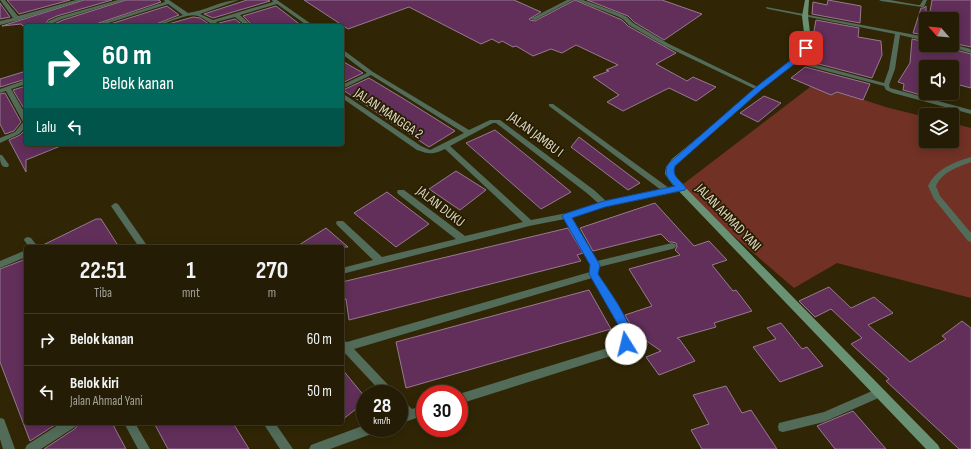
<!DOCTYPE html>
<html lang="id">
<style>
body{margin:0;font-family:"Sofia Sans Condensed",sans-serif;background:#2c250e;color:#f1f3f6;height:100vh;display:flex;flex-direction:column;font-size:15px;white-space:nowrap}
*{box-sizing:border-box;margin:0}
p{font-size:13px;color:#a3a19a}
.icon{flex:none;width:22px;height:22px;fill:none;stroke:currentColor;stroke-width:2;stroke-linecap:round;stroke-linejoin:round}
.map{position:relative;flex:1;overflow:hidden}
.drawer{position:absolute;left:24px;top:245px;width:320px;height:180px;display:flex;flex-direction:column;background:#241c04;border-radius:4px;box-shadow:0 2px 10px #0003,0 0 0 1px #413a26}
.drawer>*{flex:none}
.hud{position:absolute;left:24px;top:24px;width:320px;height:122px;border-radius:4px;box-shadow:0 2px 10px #0003,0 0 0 1px #413a26;background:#00695c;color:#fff;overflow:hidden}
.needle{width:26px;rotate:297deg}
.tools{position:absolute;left:919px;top:12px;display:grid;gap:8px}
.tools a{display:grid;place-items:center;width:40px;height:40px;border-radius:4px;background:#241c04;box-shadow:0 2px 10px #0003,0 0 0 1px #413a26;font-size:20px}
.speed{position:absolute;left:356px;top:385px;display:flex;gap:8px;font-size:20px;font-weight:700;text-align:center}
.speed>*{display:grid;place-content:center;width:52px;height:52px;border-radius:50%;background:#241c04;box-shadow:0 2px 10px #0003,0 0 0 1px #413a26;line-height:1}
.speed small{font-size:10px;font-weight:400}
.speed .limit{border:6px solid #d22;background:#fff;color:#111}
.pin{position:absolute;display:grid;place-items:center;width:34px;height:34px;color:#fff;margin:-17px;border-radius:8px;box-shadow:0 2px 6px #0006}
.me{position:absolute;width:44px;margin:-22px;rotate:351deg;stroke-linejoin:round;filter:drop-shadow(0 0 3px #0008)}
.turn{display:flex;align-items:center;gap:14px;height:84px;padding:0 12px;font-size:18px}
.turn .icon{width:52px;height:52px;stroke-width:2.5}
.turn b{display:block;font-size:28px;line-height:34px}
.then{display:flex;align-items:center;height:38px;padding:0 12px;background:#0003;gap:8px;font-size:15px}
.eta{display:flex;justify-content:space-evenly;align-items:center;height:68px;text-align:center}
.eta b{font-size:24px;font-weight:700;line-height:28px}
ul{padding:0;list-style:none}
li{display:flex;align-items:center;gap:12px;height:52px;padding:0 12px;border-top:1px solid #413a26}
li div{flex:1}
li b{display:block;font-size:15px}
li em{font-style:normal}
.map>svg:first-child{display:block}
</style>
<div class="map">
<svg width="971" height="449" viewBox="0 0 971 449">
<rect width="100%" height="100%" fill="#302605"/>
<path fill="#713125" d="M814,84L889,108L926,117V141H952V123L971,128V298L837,263L794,288L678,188Z"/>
<g fill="#612f5a" stroke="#977991">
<path d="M7,0H70L19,14Z"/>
<path d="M84,0H112L57,16L48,20L45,26H23L21,24L2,26Z"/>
<path d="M126,0H159L161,2L90,26H54V24L63,20Z"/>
<path d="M247,0H268L270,1L213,18L204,14Z"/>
<path d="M304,0H514L541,12L529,19L530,20L535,21L575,0L622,20L628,26L676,53L656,64L687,81L693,77L716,87L696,101L669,88L623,111L607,102L619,95L593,77L609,71L606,70L618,65L576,45L562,53L551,49L533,56L516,46L513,47L502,41L499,43L492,39L481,44L409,7L348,29Z"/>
<path d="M587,0H662L702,14L664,40L634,22L628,16Z"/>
<path d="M828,0L861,6L860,23L812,14L813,2L827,5Z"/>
<path d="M932,0H971V47L952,43V16L930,12Z"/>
<path d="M0,3L10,17L0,19Z"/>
<path d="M167,6L179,15L151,26H104Z"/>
<path d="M276,6L302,26H253L243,16Z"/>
<path d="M926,6V35L913,33L921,8H924Z"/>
<path d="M193,17L200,18L212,26H161Z"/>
<path d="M235,19L244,26H218L219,23Z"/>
<path d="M816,20L859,28L858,37L881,41L882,55L872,78L811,62L820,55L810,52Z"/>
<path d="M912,39L926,42V45L952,49L971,54V88L952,83V67H926L921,95L903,90L904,84L898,82L910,63Z"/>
<path d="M342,61L363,73L342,83Z"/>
<path d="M805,67L870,84L863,100L837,92L831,95L791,78Z"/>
<path d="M26,71V79L0,87V79Z"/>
<path d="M369,78L404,99L455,131L429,147L343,90Z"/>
<path d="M26,86V112L13,90Z"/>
<path d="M5,93L21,122L14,131L5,134L0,124V94Z"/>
<path d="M764,96L781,103L758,122L740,113Z"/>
<path d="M26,129V144L63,145L26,160V172L9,140L20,135Z"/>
<path d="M495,130L531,159L571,192L541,209L466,143Z"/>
<path d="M579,137L604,156L640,183L628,190L571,147Z"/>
<path d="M456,171L486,190L460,210L429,189Z"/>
<path d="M387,192L429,224L396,247L354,213Z"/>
<path d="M655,203L694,246L709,241L727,260L712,265L733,291L736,290L752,311L714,323L716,327L677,338L680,340L695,361L659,375L646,357L661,351L632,331L631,326L625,315L652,306L629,269L680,255L675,250L677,247L676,243L672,242H669L661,234L593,251L580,228Z"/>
<path d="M96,219H101L119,247H39Z"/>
<path d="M326,228L348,247H296L310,238Z"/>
<path d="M568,228L583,253L577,255L581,261L349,320L346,299L342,300V282Z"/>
<path d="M26,259V423H58L30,441L0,362V269Z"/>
<path d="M829,287L851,308L874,297L893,313L868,325L910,362L946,339L942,336L962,321L971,328V449H959L886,381L889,379L851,344L862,338L831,309L815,317L799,301Z"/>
<path d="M589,290L611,329L406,388L396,342Z"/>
<path d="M781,323L802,349L807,347L823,366L780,382L753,347L776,339L767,328Z"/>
<path d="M342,369L365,397V402L342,420Z"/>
<path d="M726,386L742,413L751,410L777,449H702L691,430L709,424L693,395Z"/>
<path d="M853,411L886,449H835L817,426Z"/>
<path d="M77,423H112L126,449H44L76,428Z"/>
<path d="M154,423H233L249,449H168Z"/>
</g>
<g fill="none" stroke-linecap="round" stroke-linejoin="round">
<g fill="#526c59" fill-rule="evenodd">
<path d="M0,0H5L18,16L76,0H83L19,20L0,25V21L13,18Z"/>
<path d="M118,0H125L62,19L53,23L52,26H46L49,21L58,17Z"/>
<path d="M164,0H169L188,13C205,11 222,0 239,0L200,14L213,20L273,2L272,0H277L314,26H308L277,4L240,15L252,26H246L235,17L216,22L218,24L215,26C209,23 204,18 198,16C185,12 167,26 152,26L183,15L168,4L99,26H91L165,2Z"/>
<path d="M567,0H573L535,20L530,19Z"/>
<path d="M576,0H583L621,14L627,17L633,23L669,44L762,89L761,90H757L665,46L629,25L623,19L617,16Z"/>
<path d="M879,0H890L918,5H920L923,0H927L924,7H922L881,1Z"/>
<path d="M766,7L926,37V41L900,35L895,69L889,85L890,88L971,110V114L893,93L886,90L884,86L792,62V60L794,59L884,83L889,69L895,34L768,9L766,8Z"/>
<path d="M952,44L971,49V53L945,45Z"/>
<path d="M342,49L373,72L469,130L490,120H500L594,190L606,201L661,190L549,106V104H553L669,188L682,185L685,186L686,188L685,190L682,191L605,207L572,217L597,261L672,243L675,244L676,246L675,248L672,249L599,267L598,274L630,327L631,344L629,347L614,355L459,404V394L611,347L621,342L620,328L592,278L354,349L394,391L395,394H383L342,350V340L347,342L590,272L591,265L565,219L529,226L342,274V268L373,260L337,225L336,223L337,221H343L382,257L456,239L398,194L397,192L398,190H404L465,236L523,222L445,149C432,155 429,154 417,150L342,98V93L421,146L430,150L464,133L371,75L342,89V85L367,73L342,54ZM493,123H496L588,194L598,203L567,213L531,220L450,146Z"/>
<path d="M26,80V84L11,89L26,115V127L19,134L0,143V138L15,132L23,122L6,91L0,93V89Z"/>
<path d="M0,155H2L9,165L8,167H5C0,166 0,160 0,155Z"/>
<path d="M971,157V162C958,167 942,172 936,186L940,196L971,233V242L968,241L934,199L928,186C936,169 954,162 971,157Z"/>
<path d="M115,203L118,204L148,247H139L111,206Z"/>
<path d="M28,237L31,238L38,247H29L24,240L25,238Z"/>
<path d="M26,250V257L0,268V261Z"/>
<path d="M879,388L883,390L884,393L883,396L824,422L783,432L779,431L778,427L779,423L783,422L824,412Z"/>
<path d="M399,399L403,400L412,409L425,405V415L399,424V414L401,413L399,411Z"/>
<path d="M0,418L4,419L15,449H3L0,439Z"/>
<path d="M61,423H76L75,427L41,449H25L27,445Z"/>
<path d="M124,423H135L150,449H138Z"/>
<path d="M263,423H275L293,449H280Z"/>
<path d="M365,425V428H378L377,432L330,449H309L311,445Z"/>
</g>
<path fill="#699274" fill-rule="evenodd" d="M805,0H809L808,16L811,41L803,56L761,90L678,163L674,167L673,174L678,180L938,445L940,449H926L672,184L665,174L666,167L672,159L799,54L805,41L802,16Z"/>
</g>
<path fill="#1a73e8" stroke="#114b97" d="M804,47L809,48L801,59L761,90L675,166C671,177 681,180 686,188L685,190L605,207L572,218L600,265L598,274C608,290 639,329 630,347L626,348L622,347L620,328L589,274L590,265L562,216L564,214L604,201L675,186C667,179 663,173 669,163L756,87L796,56Z"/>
<g text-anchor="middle" stroke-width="3.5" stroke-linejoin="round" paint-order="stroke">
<g font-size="14" fill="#dcd6c4" stroke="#261d00">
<text transform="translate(389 113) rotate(34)" y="5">JALAN MANGGA 2</text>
<text transform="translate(536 134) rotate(37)" y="5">JALAN JAMBU I</text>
<text transform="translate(441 206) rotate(38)" y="5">JALAN DUKU</text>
<text transform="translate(729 217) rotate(46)" y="5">JALAN AHMAD YANI</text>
</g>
</g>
</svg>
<div class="tools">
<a><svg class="needle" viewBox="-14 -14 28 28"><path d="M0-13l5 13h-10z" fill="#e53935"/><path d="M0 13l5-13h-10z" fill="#a3a19a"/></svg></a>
<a><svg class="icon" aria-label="sound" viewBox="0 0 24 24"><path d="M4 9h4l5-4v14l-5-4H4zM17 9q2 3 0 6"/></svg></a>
<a><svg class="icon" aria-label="layers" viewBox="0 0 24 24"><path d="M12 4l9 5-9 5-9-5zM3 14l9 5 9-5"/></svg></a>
</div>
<div class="speed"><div>28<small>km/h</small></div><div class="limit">30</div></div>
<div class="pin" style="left:806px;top:48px;background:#d93025"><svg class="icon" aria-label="arrive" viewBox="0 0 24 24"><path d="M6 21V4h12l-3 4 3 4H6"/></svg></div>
<svg class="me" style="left:626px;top:344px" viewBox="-20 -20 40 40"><circle r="19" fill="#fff"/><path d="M0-13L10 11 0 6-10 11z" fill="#1a73e8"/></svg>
<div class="hud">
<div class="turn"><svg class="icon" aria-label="right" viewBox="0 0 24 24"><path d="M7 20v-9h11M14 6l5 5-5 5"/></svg><div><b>60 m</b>Belok kanan</div></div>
<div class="then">Lalu<svg class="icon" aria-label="left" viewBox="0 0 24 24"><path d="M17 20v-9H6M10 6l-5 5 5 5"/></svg></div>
</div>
<section class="drawer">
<div class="eta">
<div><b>22:51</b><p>Tiba</p></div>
<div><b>1</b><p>mnt</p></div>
<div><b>270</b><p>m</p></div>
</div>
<ul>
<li><svg class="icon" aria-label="right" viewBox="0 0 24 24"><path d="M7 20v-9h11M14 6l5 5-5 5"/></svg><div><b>Belok kanan</b></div><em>60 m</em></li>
<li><svg class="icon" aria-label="left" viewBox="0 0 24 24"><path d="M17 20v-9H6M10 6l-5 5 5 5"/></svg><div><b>Belok kiri</b><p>Jalan Ahmad Yani</p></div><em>50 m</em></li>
</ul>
</section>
</div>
